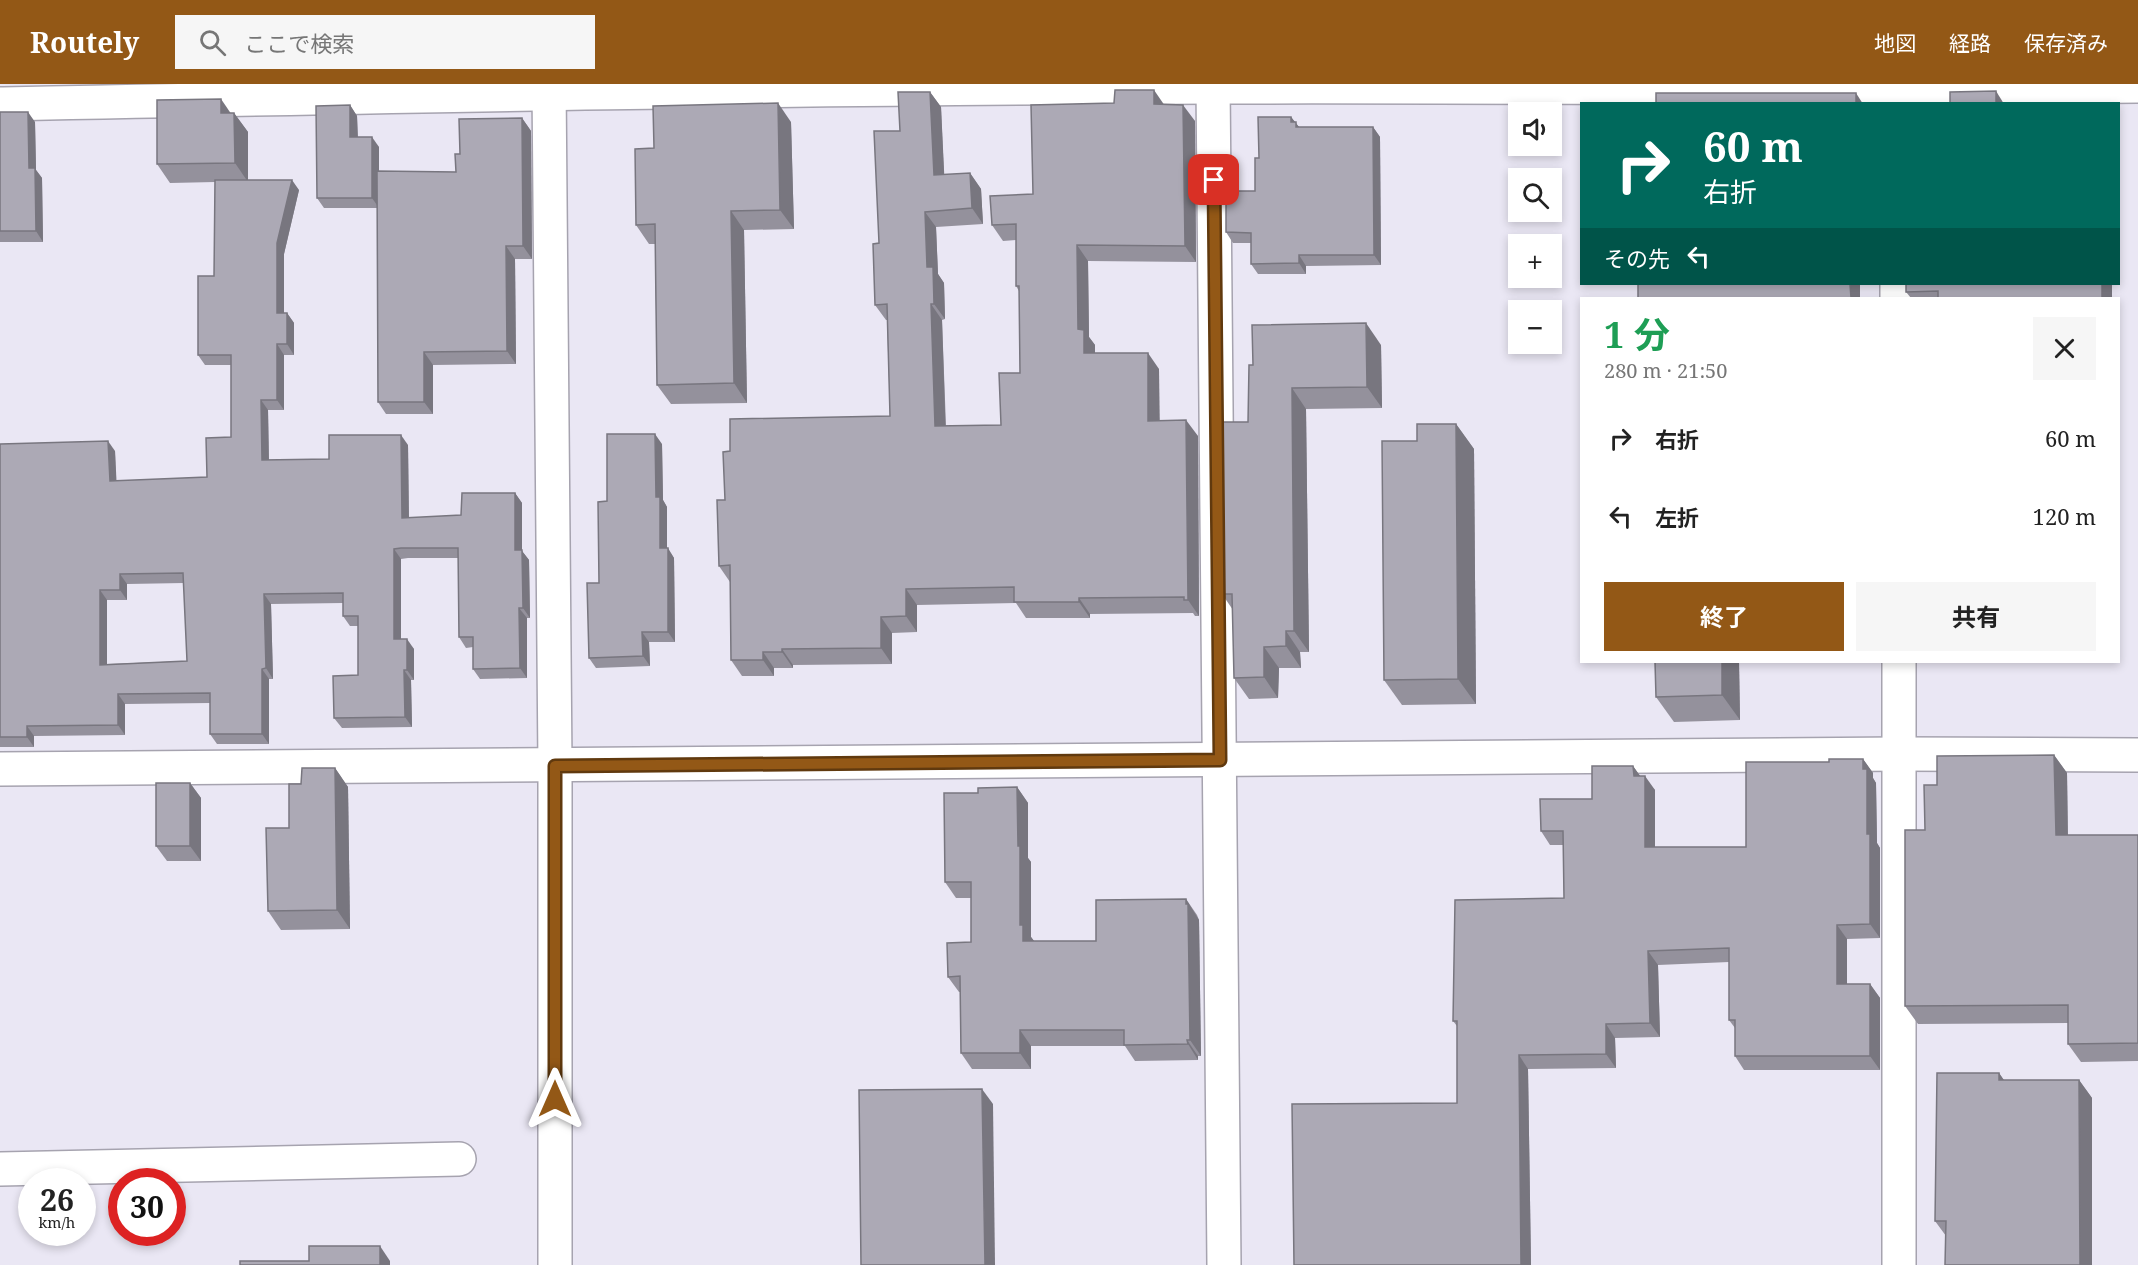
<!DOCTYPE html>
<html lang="ja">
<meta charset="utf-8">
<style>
body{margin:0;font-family:"Noto Serif","Noto Sans JP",serif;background:#f6f6f6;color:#222;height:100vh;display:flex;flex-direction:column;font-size:22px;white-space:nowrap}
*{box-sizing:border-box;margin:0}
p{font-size:20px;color:#767676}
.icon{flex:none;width:33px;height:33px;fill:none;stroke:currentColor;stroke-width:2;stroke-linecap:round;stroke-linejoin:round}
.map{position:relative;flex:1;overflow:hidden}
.sheet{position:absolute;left:1580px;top:213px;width:540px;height:366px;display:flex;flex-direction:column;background:#fff;border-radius:0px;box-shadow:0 3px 9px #0003}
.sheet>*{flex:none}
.top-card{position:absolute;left:1580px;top:18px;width:540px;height:183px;border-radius:0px;box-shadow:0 3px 9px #0003;background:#00695c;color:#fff;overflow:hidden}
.fabs{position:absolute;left:1508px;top:18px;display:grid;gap:12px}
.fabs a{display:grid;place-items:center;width:54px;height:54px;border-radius:0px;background:#fff;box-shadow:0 3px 9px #0003;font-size:30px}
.speed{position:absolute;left:18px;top:1084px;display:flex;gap:12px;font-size:30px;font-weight:700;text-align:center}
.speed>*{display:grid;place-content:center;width:78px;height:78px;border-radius:50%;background:#fff;box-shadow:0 3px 9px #0003;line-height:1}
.speed small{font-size:15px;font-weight:400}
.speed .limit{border:9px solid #d22;background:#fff;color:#111}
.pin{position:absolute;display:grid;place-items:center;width:51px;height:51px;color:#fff;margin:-26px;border-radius:12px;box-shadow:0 3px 9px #0006}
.me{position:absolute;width:66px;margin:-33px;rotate:0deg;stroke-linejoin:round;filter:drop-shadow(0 0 4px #0008)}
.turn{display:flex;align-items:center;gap:21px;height:126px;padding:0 24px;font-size:27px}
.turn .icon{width:78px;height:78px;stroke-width:2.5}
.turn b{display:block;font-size:42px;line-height:51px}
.then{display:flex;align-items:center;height:57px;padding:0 24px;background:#0003;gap:12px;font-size:22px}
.round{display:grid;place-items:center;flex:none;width:63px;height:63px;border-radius:0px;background:#f6f6f6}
.headline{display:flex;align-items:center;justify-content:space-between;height:102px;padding:0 24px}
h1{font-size:36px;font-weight:700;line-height:45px;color:#1e9e55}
.primary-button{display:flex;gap:12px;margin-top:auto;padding:12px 24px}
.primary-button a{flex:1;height:69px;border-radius:0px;background:#935816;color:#fff;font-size:24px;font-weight:700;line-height:69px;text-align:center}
.primary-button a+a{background:#f6f6f6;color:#222}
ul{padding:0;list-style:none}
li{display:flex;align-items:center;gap:18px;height:78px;padding:0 24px}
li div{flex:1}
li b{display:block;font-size:22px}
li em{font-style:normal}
header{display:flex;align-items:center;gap:36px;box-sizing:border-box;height:84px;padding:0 30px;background:#935816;color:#fff}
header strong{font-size:28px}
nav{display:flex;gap:33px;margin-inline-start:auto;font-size:21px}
.search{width:420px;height:54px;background:#f6f6f6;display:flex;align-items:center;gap:15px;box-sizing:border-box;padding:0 21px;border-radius:0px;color:#767676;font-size:22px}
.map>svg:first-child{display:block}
</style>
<header>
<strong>Routely</strong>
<div class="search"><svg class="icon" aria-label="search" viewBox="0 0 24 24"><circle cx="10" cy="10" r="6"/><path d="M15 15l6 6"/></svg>ここで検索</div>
<nav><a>地図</a><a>経路</a><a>保存済み</a></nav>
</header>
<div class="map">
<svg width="2138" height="1181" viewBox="0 0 2138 1181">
<rect width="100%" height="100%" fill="#eae7f4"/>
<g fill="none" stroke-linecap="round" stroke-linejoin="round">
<g stroke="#a6a3af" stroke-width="36">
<g id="street">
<path d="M549,0L555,682V1181"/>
<path d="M1213,0L1224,1181"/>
<path d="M0,20C405,12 809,4 1214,3C1522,2 1830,6 2138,2"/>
<path d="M1897,200V214"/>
<path d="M0,685L1900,670L2138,671"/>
<path d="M0,1085L459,1075"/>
<path d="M1899,1181V578"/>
</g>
</g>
<use href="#street" stroke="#fff" stroke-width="33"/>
</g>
<g fill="#94919c" fill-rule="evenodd">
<path d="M930,8L941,23L944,91L970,89L981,105L983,140L936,143L938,190L944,199L945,235L942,236L946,342L1001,341L1020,289L1019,207L1016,202V156L1003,157L992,141L1033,110L1164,21L1195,37L1196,178L1088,177L1089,253L1095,261V269L1159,285V337L1198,352L1199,532H1195L1193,529L1090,530V534H1026L1016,519L917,521V548L892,549V580L793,581V584H774V592H742L731,576L730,498L719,482L725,416L730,367L890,332L887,236H886L875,221L879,159L900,47Z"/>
<path d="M350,21L357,32L358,53L379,63V87L456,88L460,70L522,34L531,47L532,175H515L516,280L433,281V330H386L378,318L377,124H324L317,114Z"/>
<path d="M0,28L35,38L36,86L42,94L43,158H0Z"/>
<path d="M231,29H234L248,48V96L299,106L284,170V229H287L294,239V271H284V326H268L269,376L329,375L408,361L409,434L461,431L515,409L522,419V467L529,476L530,534H527V594L480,595L473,585V563L466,564L459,553L458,474H408L401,475V555L414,565V596H411L412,643L342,644L334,634L358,591V542H350L343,532V519L271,520L273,595H269V660H217L210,650V619L125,620V651L34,652V663H0V360L115,367L116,397L207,393L231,353V281H205L198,271L214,192L215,98L170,99L157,80ZM184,499L187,577L107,580V516H127V500Z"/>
<path d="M1291,33L1299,43H1373L1380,53L1381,181L1306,182V190H1258L1251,180V159H1233L1226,148L1255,107L1259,74Z"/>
<path d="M791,38L794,145L744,146L747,319L671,320L657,301L655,160H649L636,141L654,64Z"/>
<path d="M1906,200H2112V214H1911L1906,208Z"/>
<path d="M1381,261L1382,324L1306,325L1309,568H1300L1301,584H1279L1278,614L1249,615L1234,594L1233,526L1222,510L1248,338L1253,281Z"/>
<path d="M1456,340L1474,365L1476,620L1402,621L1384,596L1417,357Z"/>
<path d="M662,360L663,416L667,423V464L674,474L675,558H649L650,582L596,584L589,574L599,499L607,417Z"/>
<path d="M1739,578L1740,636L1674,638L1656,613Z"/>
<path d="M2054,671L2067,689L2068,751H2138V977L2081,978L2068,960V939L1918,940L1905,922L1937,701Z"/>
<path d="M1863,675L1873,689V694L1876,699L1877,759L1880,764V854L1847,855V900H1870L1880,914V986H1744L1735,972V944L1729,936V878L1658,881L1660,953L1615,954L1616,984L1528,985L1531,1181H1294L1457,1019V942L1453,937L1564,814L1563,761H1550L1541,747L1592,715L1633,682L1640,692L1655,706V763H1746L1829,678Z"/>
<path d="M335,684L348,703L350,845L281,846L268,827L301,700Z"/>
<path d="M190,699L201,714V777H167L156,762Z"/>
<path d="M1017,703L1028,719V774L1031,778V853L1034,857H1096L1186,815L1197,831L1199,836L1201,972H1198V976L1135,977L1125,962H1031V985H972L961,969L960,908H959L948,893L971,858V814H956L945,798L978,709Z"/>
<path d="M1999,989L2004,996H2079L2092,1014L1946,1152L1935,1137Z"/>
</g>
<g fill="#78767f">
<path d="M1154,6L1165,22L1154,20Z"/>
<path d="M1996,7L2004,20H1996Z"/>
<path d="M930,8L941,23L945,107L934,91Z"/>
<path d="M1856,9L1863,20H1856Z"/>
<path d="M221,15L234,34L221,29Z"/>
<path d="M778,19L791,38L794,145L780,126Z"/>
<path d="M350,21L357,32L358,63L350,53Z"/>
<path d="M1183,21L1195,37L1196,178L1185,162Z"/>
<path d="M28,28L35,38L36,86L42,94L43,158L36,147L29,84Z"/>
<path d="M234,29L248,48V98L235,79Z"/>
<path d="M1291,33L1303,48V54L1291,38Z"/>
<path d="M522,34L531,47L532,175L523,162Z"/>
<path d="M1373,43L1380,53L1381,181L1374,171Z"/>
<path d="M372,53L379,63V124L372,114Z"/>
<path d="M970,89L981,105L983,140L972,124Z"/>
<path d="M292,96L299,106L284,170V239L277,229V159Z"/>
<path d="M731,127L744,146L747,319L734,299Z"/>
<path d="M925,128L936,143L938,190L944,199L945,235L934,220L927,183Z"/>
<path d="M1077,161L1088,177L1089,253L1095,261V285L1084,269L1078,245Z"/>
<path d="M506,162L515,175L516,280L507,267Z"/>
<path d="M1299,171L1306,182V190L1299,179Z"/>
<path d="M1850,200H1860V214H1851Z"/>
<rect x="2102" y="200" width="10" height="14"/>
<path d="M931,220L942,236L946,358L935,342Z"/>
<path d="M287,229L294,239V271L287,260Z"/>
<path d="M1366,239L1381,261L1382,324L1367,303Z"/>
<path d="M277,260L284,271V326L277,316Z"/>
<path d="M424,268L433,281V330L424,318Z"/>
<path d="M1148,269L1159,285L1160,353L1148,337Z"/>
<path d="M1292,304L1306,325L1309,568L1294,547Z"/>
<path d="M261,316L268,326L269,386L262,376Z"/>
<path d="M1186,336L1198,352L1199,532L1188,516Z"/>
<path d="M1456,340L1474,365L1476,620L1458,595Z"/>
<path d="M655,350L662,360L663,416L667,423V474L660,464L656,413Z"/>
<path d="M401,351L408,361L409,445L402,434Z"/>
<path d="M108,357L115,367L117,407L110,397Z"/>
<path d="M515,409L522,419V467L529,476L530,534L523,524L515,466Z"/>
<path d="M668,464L674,474L675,558L668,548Z"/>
<path d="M394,465L401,475V565L394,555Z"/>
<path d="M120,490L127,500V516L120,506Z"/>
<path d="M906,505L917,521V548L906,532Z"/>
<path d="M100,506L107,516V591L100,581Z"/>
<path d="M264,510L271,520L273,595L266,584Z"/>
<path d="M1079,514L1090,530V534L1079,518Z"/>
<path d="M519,524L527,534V594L520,584Z"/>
<path d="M881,533L892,549V580L881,564Z"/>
<path d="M1286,547L1300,568L1301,584L1286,562Z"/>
<path d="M642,548L649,558L650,582L643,572Z"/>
<path d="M407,555L414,565V596L407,586Z"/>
<path d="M1264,563L1279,584L1278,614L1264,593Z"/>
<path d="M782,565L793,581V584L782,568Z"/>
<path d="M763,568L774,584V592L763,576Z"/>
<path d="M1722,578H1739L1740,636L1722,611Z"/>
<path d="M262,585L269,595V660L262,650Z"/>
<path d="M404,586L411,596L412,643L405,633Z"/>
<path d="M118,610L125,620V651L118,641Z"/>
<path d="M27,642L34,652V663L27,653Z"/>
<path d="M2054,671L2067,689L2068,769L2056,751Z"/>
<path d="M1863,675L1873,689V694L1876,699L1877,759L1880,764V854L1870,840Z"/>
<path d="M1633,682L1643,696L1634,692Z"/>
<path d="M335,684L348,703L350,845L337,826Z"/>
<path d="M1645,692L1655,706V777L1645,763Z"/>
<path d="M190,699L201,714V777L190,762Z"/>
<path d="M1017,703L1028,719V774L1031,778V853L1034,857H1023L1020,841L1018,762Z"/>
<path d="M1186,815L1199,836L1201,972L1190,956Z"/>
<path d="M1837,841L1847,855V914L1837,900Z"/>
<path d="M1648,867L1658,881L1660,953L1650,939Z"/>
<path d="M1870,900L1880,914V986L1870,972Z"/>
<path d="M1606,940L1615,954L1616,984L1606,970Z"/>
<path d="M1020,946L1031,962V985L1020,969Z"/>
<path d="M1187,956L1198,972V976L1188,960Z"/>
<path d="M1519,971L1528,985L1531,1181H1521Z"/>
<path d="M1999,989L2011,1007L1999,996Z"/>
<path d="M2079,996L2092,1014V1181H2080Z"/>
<path d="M982,1005L993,1020L995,1181H985Z"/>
<path d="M380,1162L390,1177V1181H380Z"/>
</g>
<g fill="#aca9b5" stroke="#78767f" stroke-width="1.5" fill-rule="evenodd">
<path d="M1115,6H1154V20L1183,21L1185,162L1077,161L1078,245L1084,246V269H1148V337L1186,336L1188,516H1184V513L1079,514V518H1014V503L906,505V532L881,533V564L782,565V568H763V576H731L730,481L719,482L717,416H725L723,368L730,367V335L890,332L887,220L875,221L873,160L879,159L874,47H900L898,8H930L934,91L970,89L972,124L925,128L927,183H933L934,220H931L935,342L1001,341L999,289H1020L1019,202H1016V140L992,141L990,112L1033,110L1031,21L1114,19Z"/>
<path d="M1996,7V20H1950V8Z"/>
<rect x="1656" y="9" width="200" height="11"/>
<path d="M221,15V29H234L235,79L157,80V16Z"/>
<path d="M778,19L780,126L731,127L734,299L657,301L655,140L636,141L635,65L654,64L653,22Z"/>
<path d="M350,21V53H372V114H317L316,22Z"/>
<path d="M0,28H28L29,84H35L36,147H0Z"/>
<path d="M1258,33H1291V38H1296V43H1373L1374,171H1299V179L1251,180V149L1226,148V107H1255V74H1259Z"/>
<path d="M522,34L523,162H506L507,267L424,268V318H378L377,87L456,88L455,70H460L459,35Z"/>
<path d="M215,96H292L277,159V229H287V260H277V316H261L262,376L329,375V351H401L402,434L461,431L462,409H515V466H522L523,524H519L520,584L473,585V553H459L458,464H401L394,465V555H407V586H404L405,633L334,634L333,592L358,591V532H343V509L264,510L266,584L262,585V650H210V609L118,610V641L27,642V653H0V360L108,357L110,397L207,393L206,354L231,353V271H198V192H214ZM183,489L187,577L100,581V506H120V490Z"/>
<path d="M1638,200H1850L1851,214H1638Z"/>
<path d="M1906,200H2102V214H1938V207L1906,208Z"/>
<path d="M1366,239L1367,303L1292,304L1294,547H1286V562L1264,563V593L1234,594L1232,510H1222L1220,338H1248L1249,281H1253L1252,241Z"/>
<path d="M1417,340H1456L1458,595L1384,596L1382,357H1417Z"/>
<path d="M607,350H655L656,413H660V464H668V548H642L643,572L589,574L587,499H599L598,418L607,417Z"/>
<path d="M1655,578H1722V611L1656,613Z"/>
<path d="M2054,671L2056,751H2138V959L2068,960V921L1905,922V746H1925L1924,701H1937V672Z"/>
<path d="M1829,675H1863V685H1867V750H1870V840L1837,841V900H1870V972H1735V936H1729V864L1648,867L1650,939L1606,940V970L1519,971L1521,1181H1294L1292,1020L1457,1019V937H1453L1455,816L1564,814L1563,747H1541L1540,715H1592V682H1633L1634,692H1645V763H1746V678H1829Z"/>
<path d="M302,684H335L337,826L268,827L266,744H289V700H301Z"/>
<rect x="156" y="699" width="34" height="63"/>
<path d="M1017,703L1018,762H1020V841H1023V857H1096V816L1186,815V820H1188L1190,956H1187L1188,960L1124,961V946H1020V969H961L960,892L948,893L947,859L971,858V798H945L944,709H978V704Z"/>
<path d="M1937,989H1999V996H2079L2080,1181H1945L1946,1137H1935Z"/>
<path d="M982,1005L985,1181H861L859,1006Z"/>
<path d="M309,1162H380V1181H240V1177H309Z"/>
</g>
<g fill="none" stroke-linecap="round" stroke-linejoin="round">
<g stroke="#60390e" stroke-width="15">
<path id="route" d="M555,1015V682L1220,676L1214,96"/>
</g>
<use href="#route" stroke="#935816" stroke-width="10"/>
</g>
</svg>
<div class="fabs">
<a><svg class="icon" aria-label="sound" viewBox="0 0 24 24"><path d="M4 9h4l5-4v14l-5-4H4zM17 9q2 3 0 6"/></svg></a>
<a><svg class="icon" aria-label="search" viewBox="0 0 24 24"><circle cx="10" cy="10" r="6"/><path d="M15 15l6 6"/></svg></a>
<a>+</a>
<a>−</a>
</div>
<div class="speed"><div>26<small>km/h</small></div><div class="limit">30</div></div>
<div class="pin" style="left:1214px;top:96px;background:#d93025"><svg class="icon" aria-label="arrive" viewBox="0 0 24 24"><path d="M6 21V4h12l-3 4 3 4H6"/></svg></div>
<svg class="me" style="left:555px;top:1015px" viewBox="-20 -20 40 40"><path d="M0-17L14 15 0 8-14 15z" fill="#935816" stroke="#fff" stroke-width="4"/></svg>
<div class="top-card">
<div class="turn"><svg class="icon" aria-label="right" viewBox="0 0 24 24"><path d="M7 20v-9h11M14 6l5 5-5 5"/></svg><div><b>60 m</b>右折</div></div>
<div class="then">その先<svg class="icon" aria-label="left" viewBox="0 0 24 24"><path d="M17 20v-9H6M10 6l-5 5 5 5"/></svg></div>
</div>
<section class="sheet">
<div class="headline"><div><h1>1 分</h1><p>280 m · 21:50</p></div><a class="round"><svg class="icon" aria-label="close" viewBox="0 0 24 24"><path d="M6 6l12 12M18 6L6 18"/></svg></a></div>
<ul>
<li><svg class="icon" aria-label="right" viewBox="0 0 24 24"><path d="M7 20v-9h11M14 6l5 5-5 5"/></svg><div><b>右折</b></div><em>60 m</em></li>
<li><svg class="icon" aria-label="left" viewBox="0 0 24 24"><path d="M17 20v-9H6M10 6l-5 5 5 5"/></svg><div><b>左折</b></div><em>120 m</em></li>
</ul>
<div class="primary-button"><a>終了</a><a>共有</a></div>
</section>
</div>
